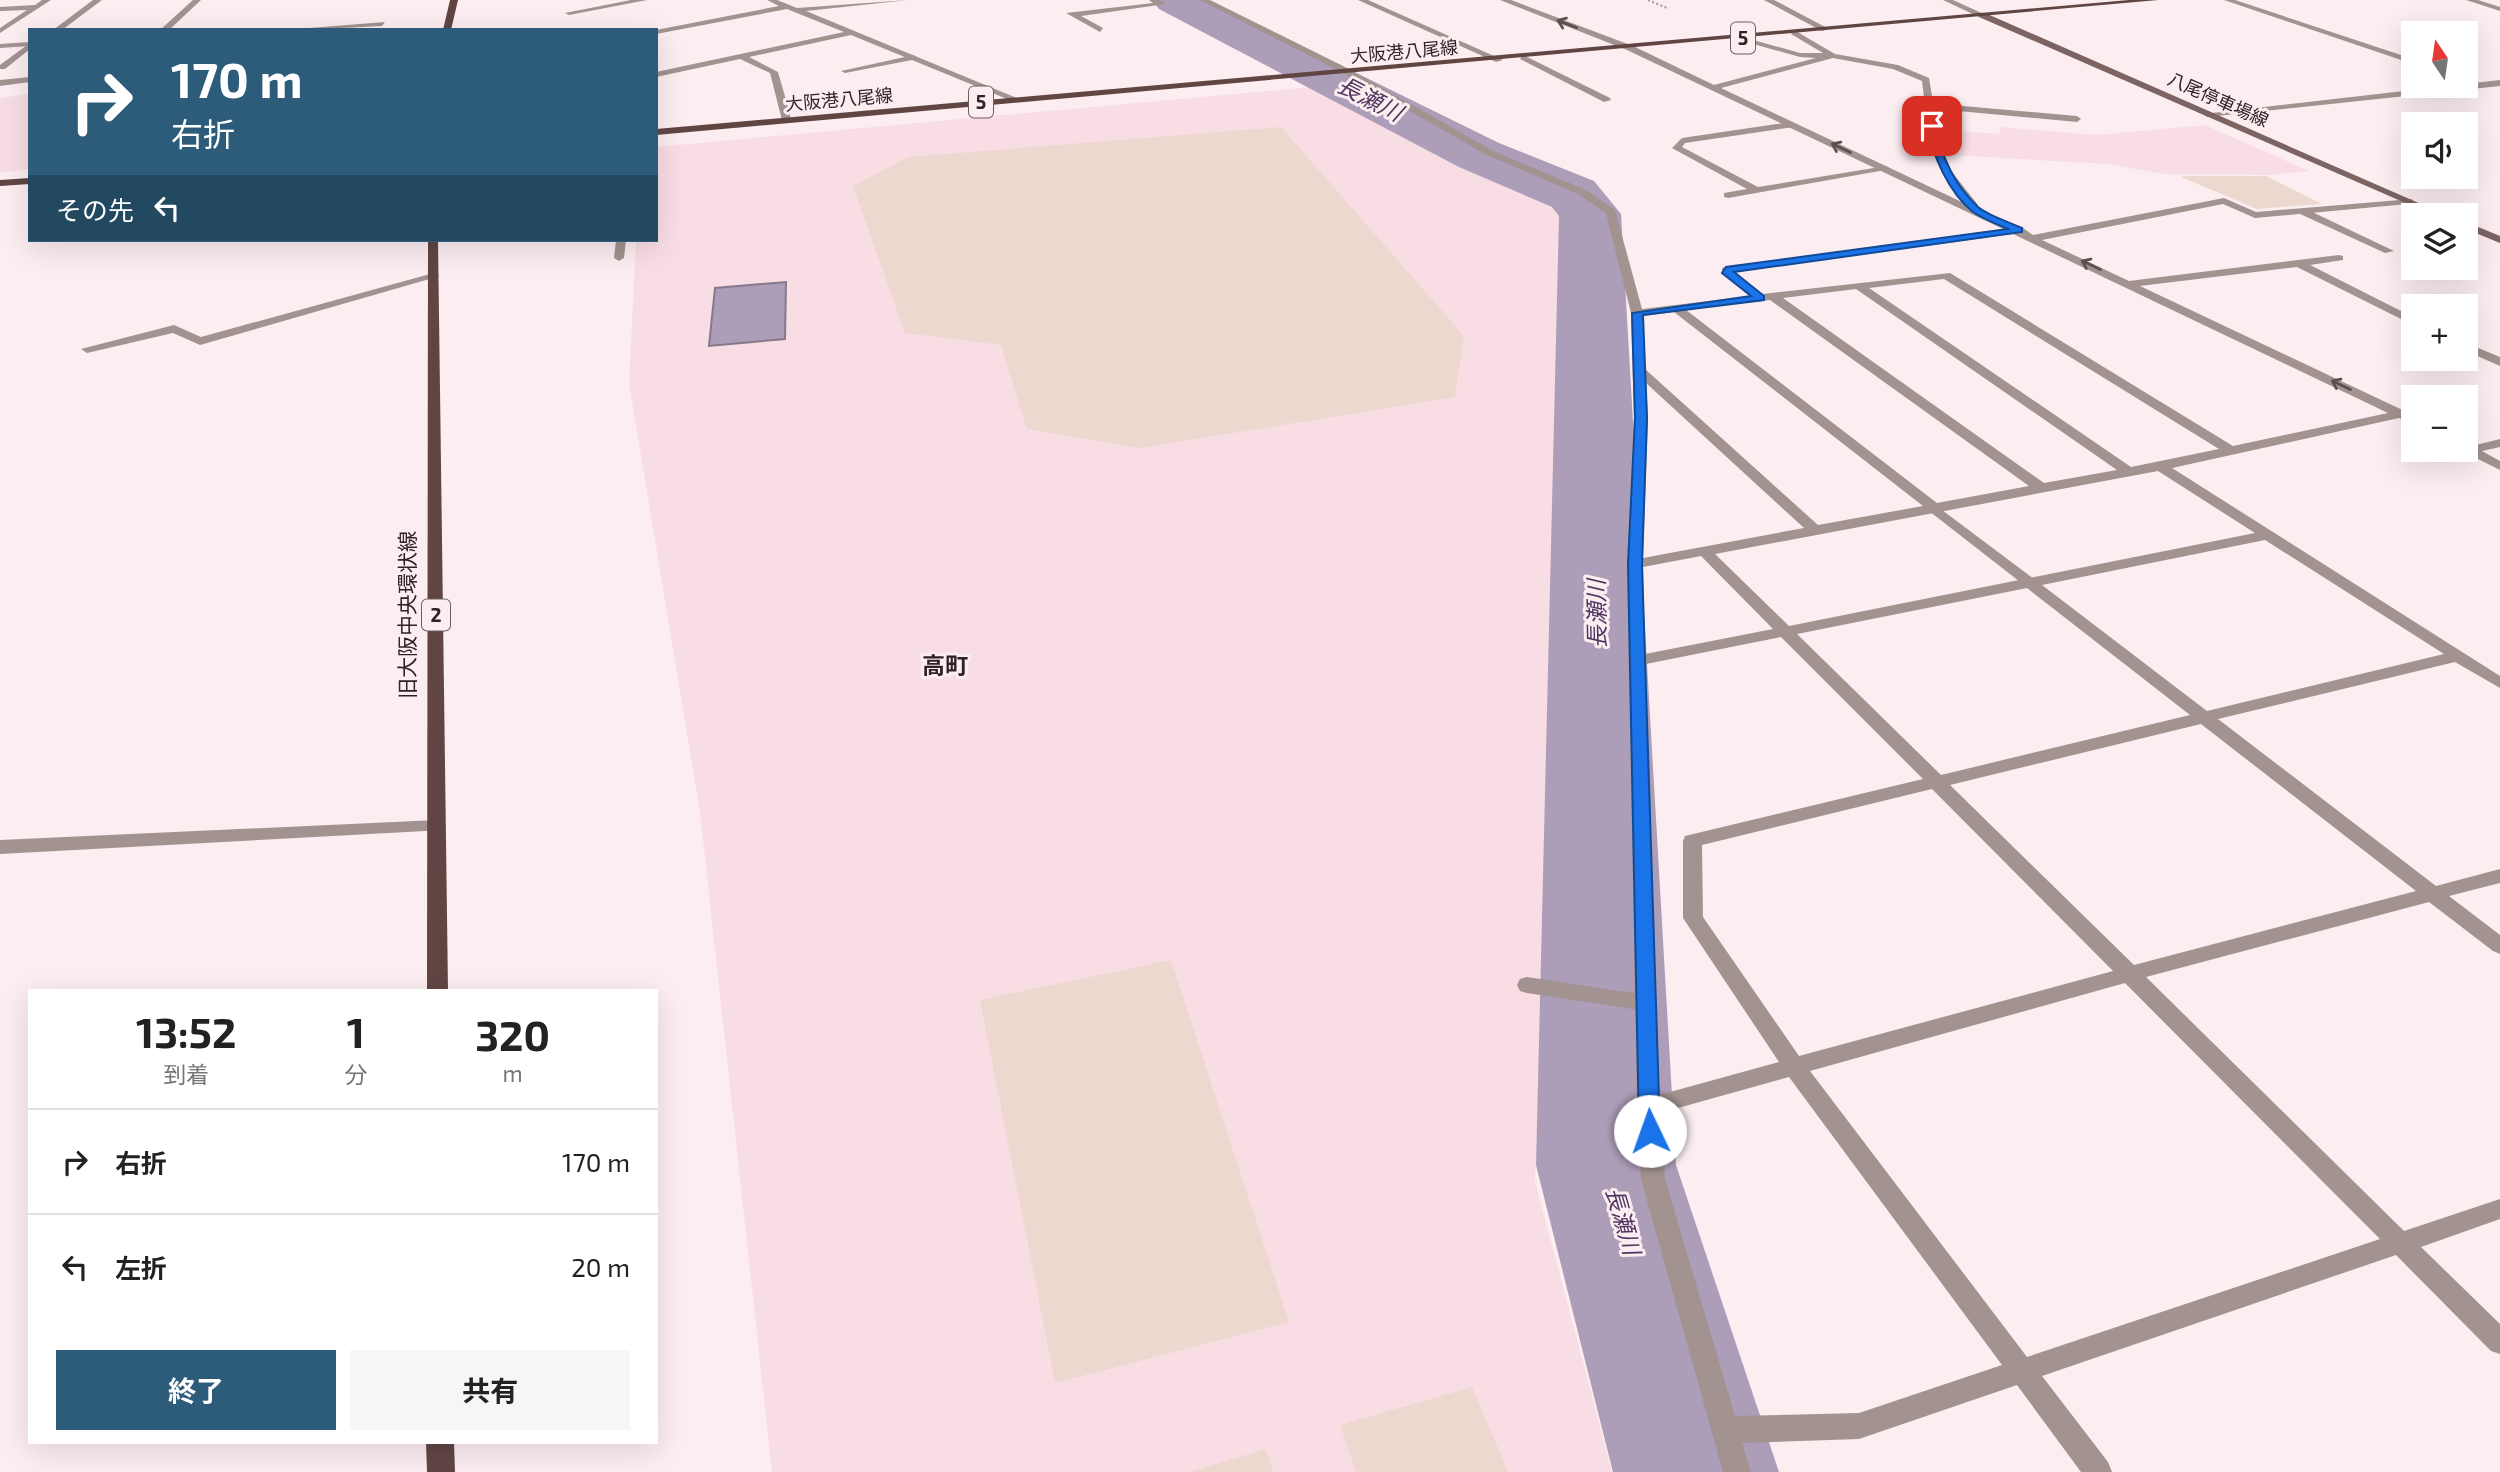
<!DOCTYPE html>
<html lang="ja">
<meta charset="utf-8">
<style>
body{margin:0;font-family:"Exo 2","Noto Sans JP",sans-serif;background:#f6f6f6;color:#222;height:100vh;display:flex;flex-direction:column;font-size:26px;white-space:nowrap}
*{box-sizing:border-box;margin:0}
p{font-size:23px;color:#767676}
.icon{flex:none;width:38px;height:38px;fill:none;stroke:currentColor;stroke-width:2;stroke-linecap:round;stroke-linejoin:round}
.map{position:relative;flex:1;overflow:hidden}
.drawer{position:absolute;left:28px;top:989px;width:630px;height:455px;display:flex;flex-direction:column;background:#fff;border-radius:0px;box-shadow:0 7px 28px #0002}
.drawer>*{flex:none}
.banner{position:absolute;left:28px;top:28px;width:630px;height:214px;border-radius:0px;box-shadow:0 7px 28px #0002;background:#2c5c7a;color:#fff;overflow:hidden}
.needle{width:46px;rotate:347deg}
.controls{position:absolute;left:2401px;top:21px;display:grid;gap:14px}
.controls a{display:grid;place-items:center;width:77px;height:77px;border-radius:0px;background:#fff;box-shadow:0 7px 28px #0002;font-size:35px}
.pin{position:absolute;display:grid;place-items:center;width:60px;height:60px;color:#fff;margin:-30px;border-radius:14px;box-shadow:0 4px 10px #0006}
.me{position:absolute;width:77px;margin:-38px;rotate:357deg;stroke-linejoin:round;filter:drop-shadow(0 0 5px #0008)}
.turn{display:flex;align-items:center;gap:24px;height:147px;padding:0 28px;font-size:32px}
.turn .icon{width:91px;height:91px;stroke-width:2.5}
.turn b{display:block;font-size:49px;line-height:60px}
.then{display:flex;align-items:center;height:66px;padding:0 28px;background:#0003;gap:14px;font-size:26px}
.eta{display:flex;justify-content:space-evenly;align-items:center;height:119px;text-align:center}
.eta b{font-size:42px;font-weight:700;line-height:49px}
.primary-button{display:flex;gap:14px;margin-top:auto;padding:14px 28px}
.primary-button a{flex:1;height:80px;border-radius:0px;background:#2c5c7a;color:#fff;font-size:28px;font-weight:700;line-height:80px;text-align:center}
.primary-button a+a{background:#f6f6f6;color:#222}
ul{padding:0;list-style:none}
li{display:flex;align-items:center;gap:21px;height:105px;padding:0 28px;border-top:2px solid #e0e0e0}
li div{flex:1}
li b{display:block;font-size:26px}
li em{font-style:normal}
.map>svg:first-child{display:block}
</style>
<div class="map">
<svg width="2500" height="1472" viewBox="0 0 2500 1472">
<rect width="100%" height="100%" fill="#fcedf1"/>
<g fill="#f9dde5">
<path d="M1333,85L1452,153L1535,188L1577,220L1535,1181L1612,1472H772L700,812L629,383L636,240H656V147Z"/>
<path d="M30,94V169L0,173V98Z"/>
<path d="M2205,125L2309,171L2268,175L2164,174L2107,164L1952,155L1946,130L2001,134L1999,127L2096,135Z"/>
</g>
<g fill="#ecd8cf">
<path d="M1281,127L1464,336L1455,397L1140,448L1027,429L1001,345L905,333L853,186L908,157Z"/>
<path d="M2186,176H2266L2322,204L2257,209L2181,177Z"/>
<path d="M1171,960L1289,1322L1055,1383L980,1000Z"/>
<path d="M1472,1387L1508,1472H1356L1340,1425Z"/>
<path d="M1266,1449L1273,1472H1189Z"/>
</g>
<path fill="#ac9db8" stroke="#86788c" stroke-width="2" d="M786,282L785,339L709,346L715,288Z"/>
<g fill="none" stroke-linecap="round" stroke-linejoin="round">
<path fill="#ac9db8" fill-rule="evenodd" d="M1152,0H1208L1499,143L1594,181L1621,214L1676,1165L1779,1472H1613L1536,1165L1559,216L1552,207L1459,167L1159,9Z"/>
<path stroke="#a6979b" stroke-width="2" stroke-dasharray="2 2.5" stroke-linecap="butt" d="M1648,0L1667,8"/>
<g fill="#a29290" fill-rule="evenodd">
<path d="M385,22L382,26L305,30L309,28Z"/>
<path d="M30,43V49L5,69H0V65Z"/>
<path d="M914,55L917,59L845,73L841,71Z"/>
<path d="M1523,55L1610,98L1611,100L1604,102L1520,59Z"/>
<path d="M1929,103L2077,116L2081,119L2077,122L1926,108Z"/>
<path d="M1791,122L1794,127L1685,143L1682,147L1758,187L1886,166L1891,169L1728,198L1724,197V193L1747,189L1672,148L1682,138Z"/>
<path d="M2298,209H2306L2394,251L2385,253L2298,213Z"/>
<path d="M430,274L440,276L200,345L173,333L87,353L81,349L174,325L201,337Z"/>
<path d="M1934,504L2034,579L2037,582L2034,585H2024L1929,511L1927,508Z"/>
<path d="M1527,977L1646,995L1654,997L1657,1003L1654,1009L1646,1011L1527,993L1520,991L1517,985L1520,979Z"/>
</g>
<g fill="#a29290" fill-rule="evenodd">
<path d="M42,0H51L0,33V28L27,10L0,11V7L35,5Z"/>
<path d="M93,0H102L62,30H53Z"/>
<path d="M193,0H201L169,30H160Z"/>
<path d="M631,0H647L569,15L565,13Z"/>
<path d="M767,0H777L797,8L908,0L806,11L1019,99L1012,101L851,35L749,57L778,72L790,114V120L786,123L782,120L770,73L740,59L656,77V72L844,32L787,9L656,34V30L779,6Z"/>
<path d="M1149,0H1159L1166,4L1081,16L1103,28L1100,32L1066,13L1153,3Z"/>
<path d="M1200,0H1210L1351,70L1493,151L1586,190L1615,210L1642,309L1750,296L1722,272V268L1726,267L2003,229L1627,50L1500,0H1511L1633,46L1714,85L1816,58L1800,57L1739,40V36L1800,53H1823L1791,34L1794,30L1835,54L1898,65L1929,78L1940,145L1952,172L1978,205L1977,209L2016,227L2023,228L2033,235L2224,198L2256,212L2412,199V203L2408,204L2255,218L2223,204L2042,240L2129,281L2339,255L2343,256V260L2310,265L2413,317V324L2409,323L2297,267L2140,286L2413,415V424L2399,418L2172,468L2500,676V688L2455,662L2218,719L2436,886L2500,869V883L2449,896L2500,935V954L2493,951L2429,902L2146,977L2404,1231L2500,1199V1219L2421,1247L2500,1324V1354L2491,1351L2396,1255L2042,1376L2108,1462L2112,1472H2081L2017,1385L1859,1439L1742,1443L1751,1472H1723L1641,1179L1637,1107L1627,564L1634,418L1631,313L1606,213L1578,194L1487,155L1345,74ZM1833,58L1893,69L1922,81L1930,145L1942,173L1966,204L1721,88ZM2013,234L2388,413L2233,446L1950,273L1762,294L1735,272ZM1944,279L2219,449L2131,467L1869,288ZM1856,289L2117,470L2044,483L1783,298ZM1770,300L2029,486L1937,503L1686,310ZM1674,312L1923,506L1818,525L1645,369L1643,316ZM1646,383L1804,528L1643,558L1648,418ZM2158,471L2255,533L1789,626L1715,554ZM2265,540L2444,654L2207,711L2042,585ZM1701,556L1773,629L1645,654L1643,567ZM2027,588L2190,715L1941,775L1797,634ZM1781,637L1923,779L1685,836L1683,841V918L1779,1062L1659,1095L1646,664ZM2201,724L2416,891L2134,965L1950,785ZM1932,789L2113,971L1799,1056L1703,917L1702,845ZM2125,983L2380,1239L2027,1357L1810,1071ZM1789,1077L2002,1365L1859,1413L1735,1416L1665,1179L1660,1113Z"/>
<path d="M1358,0H1368L1503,60L1496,62Z"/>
<path d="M1764,0H1774L1829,29L1822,31Z"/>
<path d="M1943,0H1953L1986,15L1979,17Z"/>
<path d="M2224,0H2235L2413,59V64Z"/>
<path d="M2466,0H2478L2500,7V11Z"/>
<path d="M483,28L496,30H479Z"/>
<path d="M30,42V46L0,48V44Z"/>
<path d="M30,77V82L0,86V80Z"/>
<path d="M2500,80V86L2207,117L2203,114Z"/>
<path d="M616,240H626L624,258L619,261L614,258Z"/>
<path d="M2466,343L2500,357V366L2466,351Z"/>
<path d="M2500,439V447L2482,451L2500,461V470L2460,450H2466V444L2472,446Z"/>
<path d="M437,820L444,822L446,826L444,830L0,854V840Z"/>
</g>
<g fill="#7c6463" fill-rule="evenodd">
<path d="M1979,13H1985L2446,215H2433L1979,17Z"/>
<path d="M2466,222L2500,236V243L2466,229Z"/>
</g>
<g fill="#604543" fill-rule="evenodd">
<path d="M450,0H458L451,30H443Z"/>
<path d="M2129,0H2158L656,135V129Z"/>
<path d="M30,178V184L0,186V180Z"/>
<path d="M428,240H438L448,990H427Z"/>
<path d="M426,1442H454L455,1472H427Z"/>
</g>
</g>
<defs><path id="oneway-shaft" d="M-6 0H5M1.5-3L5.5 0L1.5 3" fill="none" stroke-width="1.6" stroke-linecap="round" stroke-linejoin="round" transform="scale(1.75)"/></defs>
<g stroke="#5d4e50">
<use href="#oneway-shaft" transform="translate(1567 24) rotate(-159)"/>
<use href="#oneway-shaft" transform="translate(1841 148) rotate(-155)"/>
<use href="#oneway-shaft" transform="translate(2091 265) rotate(-154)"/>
<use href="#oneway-shaft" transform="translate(2341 385) rotate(-154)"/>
</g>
<path fill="#1a73e8" stroke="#114b97" stroke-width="2" d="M1932,123L1936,126C1941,157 1955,185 1978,207C1989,216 2009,222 2022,228V232L1734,272L1764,296V300L1643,315L1647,418L1642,564L1660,1131L1657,1137L1650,1140L1642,1137L1639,1131L1628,564L1635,418L1632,313L1751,296L1722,273L1726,267L2008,229C1997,224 1983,219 1973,212C1949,193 1932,155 1928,126Z"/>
<g text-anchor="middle" stroke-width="6" stroke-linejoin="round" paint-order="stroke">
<g font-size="18" fill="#2f2125" stroke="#fcedf1">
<text transform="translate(1404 52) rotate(-5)" y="6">大阪港八尾線</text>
<text transform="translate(839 100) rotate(-5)" y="6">大阪港八尾線</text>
<text transform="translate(2218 100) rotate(24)" y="6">八尾停車場線</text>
</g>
<g fill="#fcedf1" stroke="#6c5e62" stroke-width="2">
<rect x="1731" y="22.5" width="24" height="31" rx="5"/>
<rect x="969" y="86.5" width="24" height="31" rx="5"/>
<rect x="422" y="599.5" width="28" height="31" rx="5"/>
</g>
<g font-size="19" font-weight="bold" fill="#2f2125">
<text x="1743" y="45">5</text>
<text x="981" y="109">5</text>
<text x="436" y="622">2</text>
</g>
<g font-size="21" fill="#2f2125" stroke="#fcedf1">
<text transform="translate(408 615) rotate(-90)" y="7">旧大阪中央環状線</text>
</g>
<g font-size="23" font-style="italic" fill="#4f3760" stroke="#fcedf1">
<text transform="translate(1370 99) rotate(27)" y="8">長瀬川</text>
<text transform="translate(1597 614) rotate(-91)" y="8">長瀬川</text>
<text transform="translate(1623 1221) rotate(74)" y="8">長瀬川</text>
</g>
<g font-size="23" font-weight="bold" fill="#2f2125" stroke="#fcedf1">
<text x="945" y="674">高町</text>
</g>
</g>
</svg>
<div class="controls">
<a><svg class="needle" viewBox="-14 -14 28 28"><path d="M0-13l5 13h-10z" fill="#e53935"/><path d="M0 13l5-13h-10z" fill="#767676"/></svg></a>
<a><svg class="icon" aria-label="sound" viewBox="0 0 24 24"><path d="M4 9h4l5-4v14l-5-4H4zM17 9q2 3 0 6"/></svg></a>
<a><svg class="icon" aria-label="layers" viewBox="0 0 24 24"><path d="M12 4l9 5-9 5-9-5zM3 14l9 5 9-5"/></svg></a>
<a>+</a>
<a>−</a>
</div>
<div class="pin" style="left:1932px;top:126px;background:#d93025"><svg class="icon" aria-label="arrive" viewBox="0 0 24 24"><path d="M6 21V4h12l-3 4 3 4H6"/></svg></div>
<svg class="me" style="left:1650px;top:1131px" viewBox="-20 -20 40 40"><circle r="19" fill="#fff"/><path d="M0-13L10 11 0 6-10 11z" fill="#1a73e8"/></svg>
<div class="banner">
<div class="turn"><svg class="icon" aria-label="right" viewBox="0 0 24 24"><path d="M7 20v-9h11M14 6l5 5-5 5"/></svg><div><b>170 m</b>右折</div></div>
<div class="then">その先<svg class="icon" aria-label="left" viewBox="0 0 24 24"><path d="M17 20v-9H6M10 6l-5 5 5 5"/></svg></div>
</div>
<section class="drawer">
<div class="eta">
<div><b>13:52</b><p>到着</p></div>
<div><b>1</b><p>分</p></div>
<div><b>320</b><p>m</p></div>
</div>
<ul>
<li><svg class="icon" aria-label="right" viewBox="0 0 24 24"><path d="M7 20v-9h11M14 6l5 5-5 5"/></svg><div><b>右折</b></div><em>170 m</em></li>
<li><svg class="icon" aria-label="left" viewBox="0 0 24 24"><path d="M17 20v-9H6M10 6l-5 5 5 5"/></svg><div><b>左折</b></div><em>20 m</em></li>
</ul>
<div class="primary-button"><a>終了</a><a>共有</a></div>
</section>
</div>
